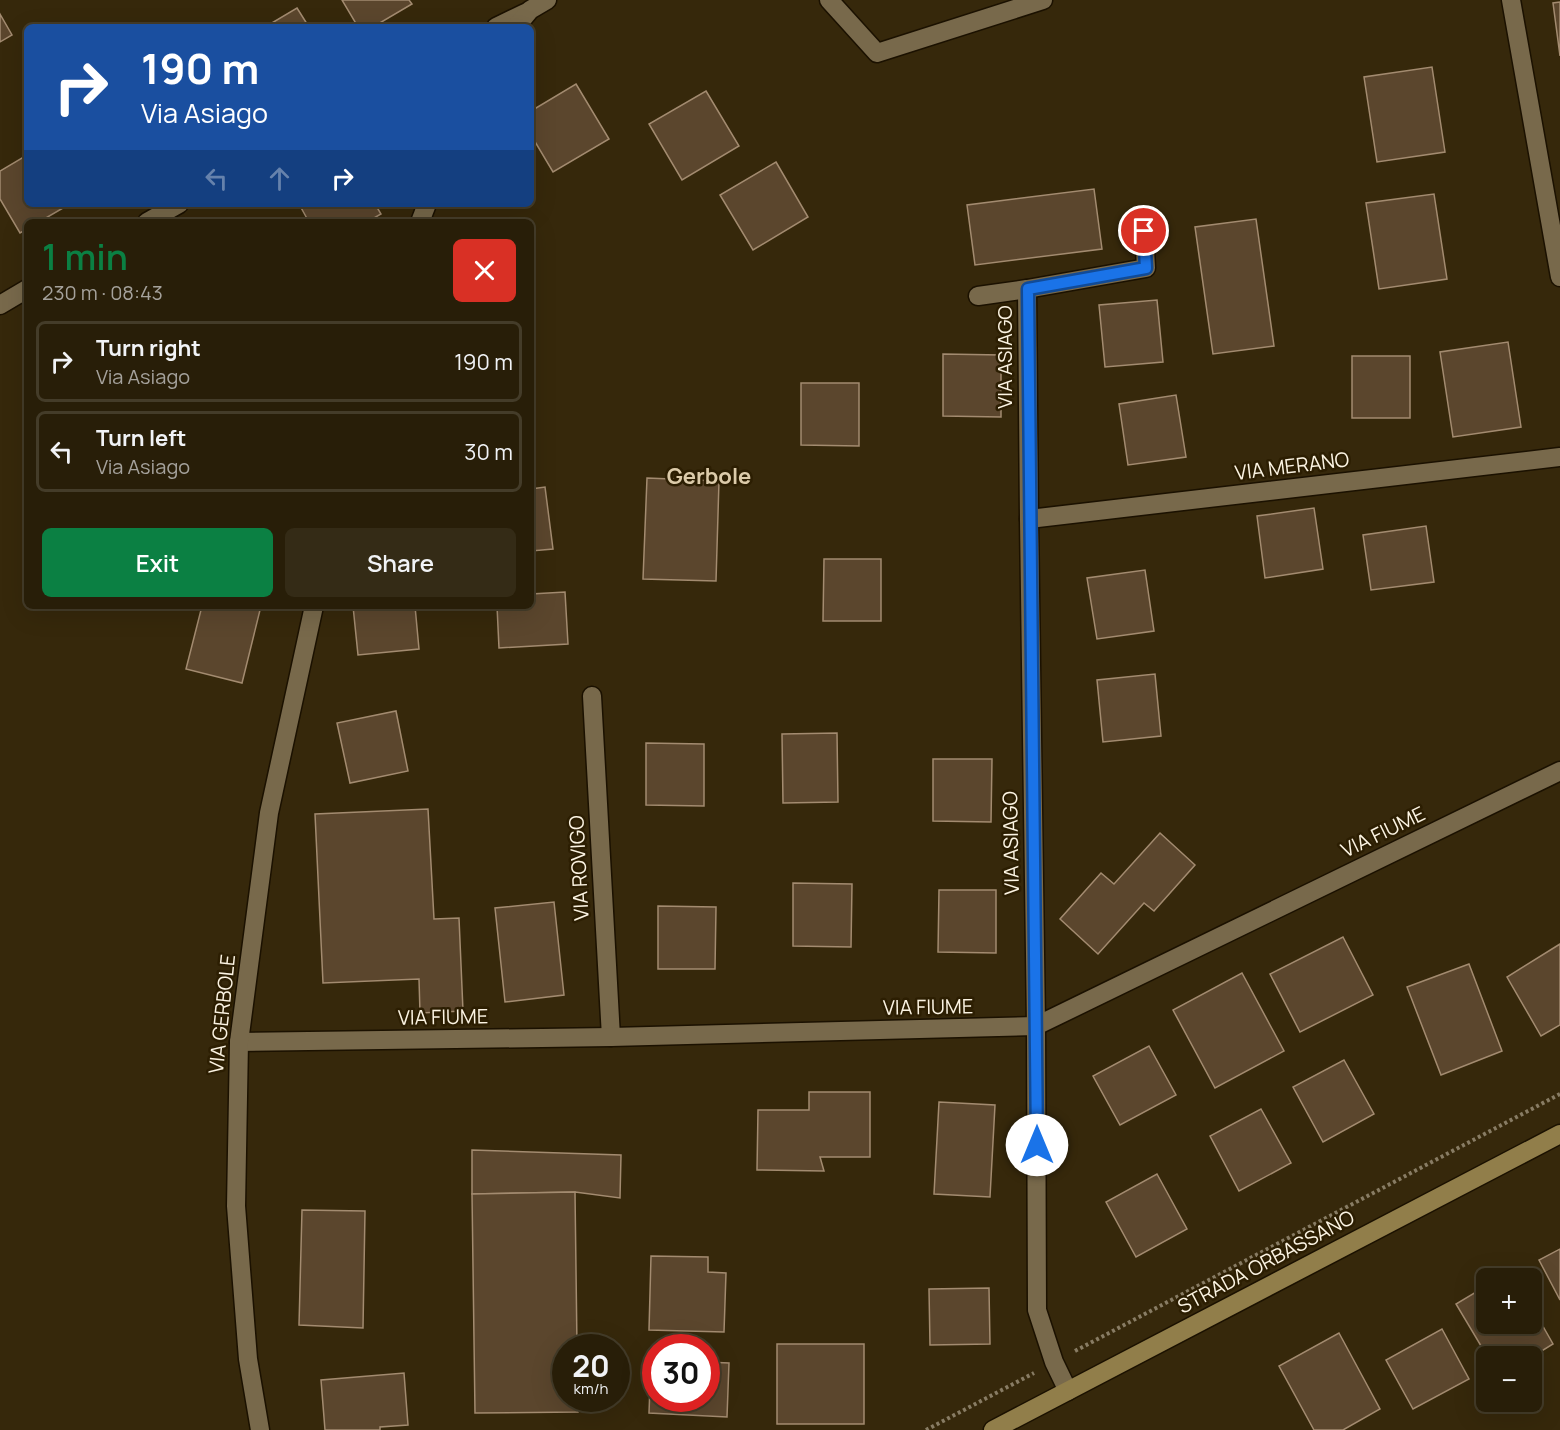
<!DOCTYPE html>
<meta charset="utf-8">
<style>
body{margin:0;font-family:Manrope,sans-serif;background:#342b16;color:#f1f3f6;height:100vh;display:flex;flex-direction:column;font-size:22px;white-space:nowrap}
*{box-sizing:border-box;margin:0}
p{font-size:20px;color:#a5a29c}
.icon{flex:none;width:33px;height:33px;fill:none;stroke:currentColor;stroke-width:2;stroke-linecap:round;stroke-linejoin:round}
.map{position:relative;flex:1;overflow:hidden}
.sheet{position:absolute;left:24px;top:219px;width:510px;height:390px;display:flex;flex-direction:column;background:#281e08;border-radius:9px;box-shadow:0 6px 24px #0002,0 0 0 2px #443c29}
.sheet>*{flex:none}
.top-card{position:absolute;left:24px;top:24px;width:510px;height:183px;border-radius:9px;box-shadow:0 6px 24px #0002,0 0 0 2px #443c29;background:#1a4fa0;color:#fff;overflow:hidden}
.fabs{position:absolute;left:1476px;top:1268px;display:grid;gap:12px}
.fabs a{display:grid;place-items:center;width:66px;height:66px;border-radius:9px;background:#281e08;box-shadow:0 6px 24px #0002,0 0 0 2px #443c29;font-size:30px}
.speed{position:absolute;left:552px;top:1334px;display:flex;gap:12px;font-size:30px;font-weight:700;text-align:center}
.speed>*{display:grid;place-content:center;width:78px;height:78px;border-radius:50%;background:#281e08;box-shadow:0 6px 24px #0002,0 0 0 2px #443c29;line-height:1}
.speed small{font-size:15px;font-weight:400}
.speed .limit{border:9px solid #d22;background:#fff;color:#111}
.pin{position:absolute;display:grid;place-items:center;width:51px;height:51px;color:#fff;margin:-26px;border:3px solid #fff;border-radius:50%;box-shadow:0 2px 6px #0007}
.me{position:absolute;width:66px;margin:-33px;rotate:0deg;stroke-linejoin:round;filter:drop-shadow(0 0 4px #0008)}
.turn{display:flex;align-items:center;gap:21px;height:126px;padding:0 18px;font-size:27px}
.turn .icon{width:78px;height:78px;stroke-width:2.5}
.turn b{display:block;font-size:42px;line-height:51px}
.lanes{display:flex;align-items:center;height:57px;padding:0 18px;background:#0003;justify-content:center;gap:30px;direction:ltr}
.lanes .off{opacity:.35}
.round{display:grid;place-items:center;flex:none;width:63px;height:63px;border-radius:9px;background:#342b16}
.summary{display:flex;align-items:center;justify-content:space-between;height:102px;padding:0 18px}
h1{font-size:36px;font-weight:600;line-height:45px;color:#0b8043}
.action{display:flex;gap:12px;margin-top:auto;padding:12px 18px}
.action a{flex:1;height:69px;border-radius:9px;background:#0b8043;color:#fff;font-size:24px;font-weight:600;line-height:69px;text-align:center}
.action a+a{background:#342b16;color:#f1f3f6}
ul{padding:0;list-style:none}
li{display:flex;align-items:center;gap:18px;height:81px;margin:0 12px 9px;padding:0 6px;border:3px solid #443c29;border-radius:9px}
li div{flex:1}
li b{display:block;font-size:22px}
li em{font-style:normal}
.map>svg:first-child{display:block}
</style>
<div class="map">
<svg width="1560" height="1430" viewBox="0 0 1560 1430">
<rect width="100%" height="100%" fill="#36280b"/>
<g fill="#5b462d" stroke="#a38b70" stroke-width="1.5">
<path d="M342,0H409L412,4L373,27H358Z"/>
<path d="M1560,2V56L1553,3Z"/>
<path d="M297,8L309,27H265Z"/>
<path d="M0,14L12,35L0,42Z"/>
<path d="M1432,67L1445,152L1377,162L1364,77Z"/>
<path d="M576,84L609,139L553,172L531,135V111Z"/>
<path d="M706,91L739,146L682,180L649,124Z"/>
<path d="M27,155V204H70L39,222H27V229L20,233L0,199V171Z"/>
<path d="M776,162L808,217L753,250L720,195Z"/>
<path d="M1094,189L1102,249L975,265L967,205Z"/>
<path d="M1434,194L1447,279L1379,289L1366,203Z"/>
<path d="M299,204H375L381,214L367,222H309Z"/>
<path d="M1256,219L1274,346L1213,354L1195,227Z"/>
<path d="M1157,300L1163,362L1105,367L1099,305Z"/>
<path d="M1508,342L1521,427L1453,437L1440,352Z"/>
<path d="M943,354L1001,355V417L943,416Z"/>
<rect x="1352" y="356" width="58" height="62"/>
<path d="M801,383H859V446L801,445Z"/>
<path d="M1176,395L1186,457L1128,465L1119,404Z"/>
<path d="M647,478L719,481L716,581L643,579Z"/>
<path d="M545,487L553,549L531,551V489Z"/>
<path d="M1314,508L1323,569L1265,578L1257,516Z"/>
<path d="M1426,526L1434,582L1371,590L1363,535Z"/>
<path d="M824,559H881V621H823Z"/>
<path d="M1145,570L1154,631L1097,639L1087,578Z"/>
<path d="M565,592L568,644L499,648L497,606H531V594Z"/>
<path d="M202,606H261L242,683L186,669Z"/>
<path d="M353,606H415L419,649L358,655Z"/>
<path d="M1155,674L1161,736L1103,742L1097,680Z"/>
<path d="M396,711L408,771L350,783L337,723Z"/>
<path d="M837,733L838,802L783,803L782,734Z"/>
<path d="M646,743L704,744V806L646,805Z"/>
<path d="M933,759H992L991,822L933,821Z"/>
<path d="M428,809L434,919L459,918L463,1011L420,1013L419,979L323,983L315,814Z"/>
<path d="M1160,833L1195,865L1154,911L1144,903L1098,954L1060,919L1101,873L1114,884Z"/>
<path d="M793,883L852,884L851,947L793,946Z"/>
<path d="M939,890H996V953L938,952Z"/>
<path d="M554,902L564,995L505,1002L495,908Z"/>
<path d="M658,906L716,907L715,969H658Z"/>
<path d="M1343,937L1373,995L1300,1032L1270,974Z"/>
<path d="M1560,944V1025L1541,1036L1507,977Z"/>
<path d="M1469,964L1502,1051L1441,1075L1407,987Z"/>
<path d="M1242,973L1284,1051L1215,1088L1173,1010Z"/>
<path d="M1149,1046L1176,1095L1120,1125L1093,1076Z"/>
<path d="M1344,1060L1374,1114L1323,1142L1293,1087Z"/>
<path d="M809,1092H870V1157H820L824,1171L757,1170L758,1110H809Z"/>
<path d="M939,1102L995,1105L990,1197L934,1194Z"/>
<path d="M1261,1109L1291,1163L1239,1191L1210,1136Z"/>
<path d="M472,1150L621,1155L620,1198L575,1192L472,1194Z"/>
<path d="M1157,1174L1187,1229L1136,1257L1106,1202Z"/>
<path d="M575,1192L577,1347H566V1398H578V1412L475,1413L472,1194Z"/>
<path d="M302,1210L365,1211L363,1328L299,1325Z"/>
<path d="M1560,1249V1300L1539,1260Z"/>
<path d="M651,1256L708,1257V1272L726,1273L724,1332L649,1330Z"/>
<path d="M1486,1286V1323H1532V1307L1553,1344L1532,1357L1487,1356L1456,1304Z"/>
<path d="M989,1288L990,1344L930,1345L929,1289Z"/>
<path d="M1442,1329L1469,1379L1413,1409L1386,1360Z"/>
<path d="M1339,1333L1380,1409L1343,1430H1314L1279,1366Z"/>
<rect x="777" y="1344" width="87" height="80"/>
<path d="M651,1359H656V1398H706V1362L729,1363L727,1417L649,1413Z"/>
<path d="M404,1373L408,1425L380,1427V1430H325L321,1380Z"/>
</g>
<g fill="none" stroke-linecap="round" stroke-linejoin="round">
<g stroke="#1b1100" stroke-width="21">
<g id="street">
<path d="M829,0L877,53L1043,0"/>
<path d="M1511,0L1560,277"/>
<path d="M496,27L525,13"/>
<path d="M516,27L530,10L547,0"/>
<path d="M147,222L179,204"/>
<path d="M420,222L427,204"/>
<path d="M1027,289L1146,268L1144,231"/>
<path d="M978,296L1027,289L1029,519L1036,1026L1037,1310L1054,1362L1068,1391"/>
<path d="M0,305L27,289"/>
<path d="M1029,519L1560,457"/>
<path d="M592,696L611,1037"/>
<path d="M239,1042L611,1037L1036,1026L1560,771"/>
<path d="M260,1430L248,1359L236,1206L239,1042L269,813L314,606"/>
</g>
</g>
<g stroke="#1b1100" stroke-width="21">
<path id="secondary" d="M993,1430L1560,1134"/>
</g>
<g stroke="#887c64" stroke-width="4" stroke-dasharray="3 3" stroke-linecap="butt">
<path d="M1075,1351L1560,1094"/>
<path d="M926,1430L1034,1373"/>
</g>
<use href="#street" stroke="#78694b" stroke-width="18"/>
<use href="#secondary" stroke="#917e4a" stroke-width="18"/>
</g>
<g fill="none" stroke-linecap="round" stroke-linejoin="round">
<g stroke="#114b97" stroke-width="15">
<path id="route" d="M1037,1145L1028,289L1146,268L1144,231"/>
</g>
<use href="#route" stroke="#1a73e8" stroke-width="10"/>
</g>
<g text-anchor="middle" stroke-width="5" stroke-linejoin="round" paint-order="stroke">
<g font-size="20" fill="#fcf4e3" stroke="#2c1e02">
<text transform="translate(1005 357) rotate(-90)" y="7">VIA ASIAGO</text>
<text transform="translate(1292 466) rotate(-7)" y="7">VIA MERANO</text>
<text transform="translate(1383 832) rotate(-26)" y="7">VIA FIUME</text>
<text transform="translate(1011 843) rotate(-91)" y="7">VIA ASIAGO</text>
<text transform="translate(579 868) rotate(-93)" y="7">VIA ROVIGO</text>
<text transform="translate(928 1007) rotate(-1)" y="7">VIA FIUME</text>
<text transform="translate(222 1014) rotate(-84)" y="7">VIA GERBOLE</text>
<text transform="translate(443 1017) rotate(-1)" y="7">VIA FIUME</text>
<text transform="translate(1266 1262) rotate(-28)" y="7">STRADA ORBASSANO</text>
</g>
<g font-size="22" font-weight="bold" fill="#dccbaa" stroke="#2c1e02">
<text x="709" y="484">Gerbole</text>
</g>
</g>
</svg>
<div class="fabs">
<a>+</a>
<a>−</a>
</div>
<div class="speed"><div>20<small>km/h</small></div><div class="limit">30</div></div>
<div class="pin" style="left:1144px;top:231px;background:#d93025"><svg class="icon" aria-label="arrive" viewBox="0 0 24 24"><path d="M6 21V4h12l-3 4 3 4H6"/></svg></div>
<svg class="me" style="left:1037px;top:1145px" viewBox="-20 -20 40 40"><circle r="19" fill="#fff"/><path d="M0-13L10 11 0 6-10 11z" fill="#1a73e8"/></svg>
<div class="top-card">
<div class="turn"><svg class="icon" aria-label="right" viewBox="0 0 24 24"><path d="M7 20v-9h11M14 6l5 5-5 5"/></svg><div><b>190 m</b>Via Asiago</div></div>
<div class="lanes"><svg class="icon off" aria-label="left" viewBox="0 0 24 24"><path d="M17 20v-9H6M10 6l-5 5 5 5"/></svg><svg class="icon off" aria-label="ahead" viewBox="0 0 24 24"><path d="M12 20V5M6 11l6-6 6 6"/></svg><svg class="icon" aria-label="right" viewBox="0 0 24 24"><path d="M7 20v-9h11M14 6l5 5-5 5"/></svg></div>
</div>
<section class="sheet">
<div class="summary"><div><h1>1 min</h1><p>230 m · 08:43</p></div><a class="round" style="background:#d93025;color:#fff"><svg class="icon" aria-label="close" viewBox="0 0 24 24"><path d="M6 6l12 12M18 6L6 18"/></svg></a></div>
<ul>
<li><svg class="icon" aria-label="right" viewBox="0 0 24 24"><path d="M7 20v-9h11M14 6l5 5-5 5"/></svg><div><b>Turn right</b><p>Via Asiago</p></div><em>190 m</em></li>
<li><svg class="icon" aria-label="left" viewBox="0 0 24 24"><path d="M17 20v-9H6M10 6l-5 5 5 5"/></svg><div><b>Turn left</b><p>Via Asiago</p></div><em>30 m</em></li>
</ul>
<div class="action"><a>Exit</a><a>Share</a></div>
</section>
</div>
